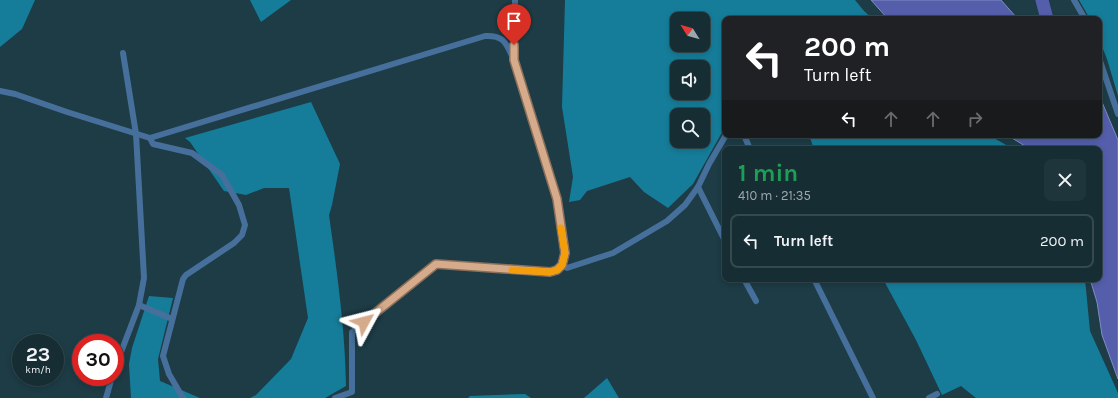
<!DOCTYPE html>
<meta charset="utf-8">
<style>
body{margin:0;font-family:Karla,sans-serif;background:#1f353c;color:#f1f3f6;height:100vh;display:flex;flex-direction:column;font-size:15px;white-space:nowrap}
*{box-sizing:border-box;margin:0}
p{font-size:13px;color:#9ea8ac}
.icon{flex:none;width:22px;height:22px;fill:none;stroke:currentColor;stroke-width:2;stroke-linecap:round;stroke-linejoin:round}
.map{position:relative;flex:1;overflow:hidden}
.panel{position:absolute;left:722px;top:146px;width:380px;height:136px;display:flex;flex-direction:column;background:#162d34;border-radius:8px;box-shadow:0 2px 6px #0003,0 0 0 1px #35494f}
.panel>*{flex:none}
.guide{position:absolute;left:722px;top:16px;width:380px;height:122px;border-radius:8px;box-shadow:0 2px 6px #0003,0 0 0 1px #35494f;background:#202124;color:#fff;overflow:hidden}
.needle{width:26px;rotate:307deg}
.buttons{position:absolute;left:670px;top:12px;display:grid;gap:8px}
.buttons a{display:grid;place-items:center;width:40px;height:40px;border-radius:8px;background:#162d34;box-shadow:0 2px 6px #0003,0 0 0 1px #35494f;font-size:20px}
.speed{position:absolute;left:12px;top:334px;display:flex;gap:8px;font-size:20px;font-weight:700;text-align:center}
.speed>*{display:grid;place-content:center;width:52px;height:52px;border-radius:50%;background:#162d34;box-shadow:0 2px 6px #0003,0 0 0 1px #35494f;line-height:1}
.speed small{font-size:10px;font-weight:400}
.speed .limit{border:6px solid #d22;background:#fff;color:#111}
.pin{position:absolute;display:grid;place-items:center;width:34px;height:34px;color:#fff;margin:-41px -17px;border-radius:50% 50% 50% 0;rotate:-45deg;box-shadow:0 0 4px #0007}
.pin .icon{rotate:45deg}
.me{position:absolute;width:44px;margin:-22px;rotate:52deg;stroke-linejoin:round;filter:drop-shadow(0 0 3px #0008)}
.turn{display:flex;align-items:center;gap:14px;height:84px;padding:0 16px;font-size:18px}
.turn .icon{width:52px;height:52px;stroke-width:2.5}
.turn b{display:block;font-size:28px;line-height:34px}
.lanes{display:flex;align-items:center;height:38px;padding:0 16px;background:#0003;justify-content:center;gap:20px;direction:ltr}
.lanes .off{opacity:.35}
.round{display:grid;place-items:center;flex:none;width:42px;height:42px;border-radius:8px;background:#1f353c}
.headline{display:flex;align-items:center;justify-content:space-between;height:68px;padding:0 16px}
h1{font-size:24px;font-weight:700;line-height:30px;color:#1e9e55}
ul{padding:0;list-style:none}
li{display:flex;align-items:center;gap:12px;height:54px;margin:0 8px 6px;padding:0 8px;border:2px solid #35494f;border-radius:8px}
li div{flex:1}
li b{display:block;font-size:15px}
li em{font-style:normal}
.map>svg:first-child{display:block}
</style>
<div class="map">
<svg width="1118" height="398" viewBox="0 0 1118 398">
<rect width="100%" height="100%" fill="#1d3c46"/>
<g fill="#157d9a" fill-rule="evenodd">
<path d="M0,0H35L22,29L0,47Z"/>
<path d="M250,0H291L261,22Z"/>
<path d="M565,0H855L864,11L873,19H725V127L693,184L668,208L644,192L630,177L587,191L580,200L569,202L573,177L562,107ZM677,19H703V45H677ZM677,67H703V93H677ZM677,115H703V141H677Z"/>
<path d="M1079,0H1118V96L1107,59L1099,39V19H1090Z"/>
<path d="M311,102L340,164L332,205L329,215C337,272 345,328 346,386L325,398H250L256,395L291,359L308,318L289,188H264L246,195L224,191L190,142L185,138Z"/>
<path d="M809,135H991L994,138L1013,149H814Z"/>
<path d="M883,279H1085L1090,331L1118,393V398H976L961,386L942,395L916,340Z"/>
<path d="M149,296L173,298L158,359L160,381L200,398H131L129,364L132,348Z"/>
<path d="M607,378L619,398H584Z"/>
<path d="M525,394L531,398H468L470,396Z"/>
</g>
<g fill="#555eab" stroke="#808cc4">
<path d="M871,0H1001L1016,17L1063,16L1064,19H888Z"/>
<path d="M1099,95L1118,140V379L1102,335L1097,302L1090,279H1099V149H1030L1007,135H1099Z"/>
</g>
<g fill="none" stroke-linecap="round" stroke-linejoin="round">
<path stroke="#555eab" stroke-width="13" d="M1042,0L1047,19"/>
<g stroke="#46709b" stroke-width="6">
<path d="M1074,0L1085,19"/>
<path d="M514,58L515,0"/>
<path d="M1099,58L1118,114"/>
<path d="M0,91L15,94L67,112L150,138L485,36C505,35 506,44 514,60L557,199L565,253L562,265L557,270L550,272L436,264L352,332V392L335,398"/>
<path d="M744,135L750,149"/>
<path d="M150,138L153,144L192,153L222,175L239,205L245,225L242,235L234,243L186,275L183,279L163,356L169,374L183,398"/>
<path d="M698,187L725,241"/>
<path d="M562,265L567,268L613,253L667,221L685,205L698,187L709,164L726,135"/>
<path d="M744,279L756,301"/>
<path d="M814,279L873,398"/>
<path d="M139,305L172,319"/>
<path d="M115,368L139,305L144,278L136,134L123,53"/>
<path d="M106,398L112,377"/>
<path d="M929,398L937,394"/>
</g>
</g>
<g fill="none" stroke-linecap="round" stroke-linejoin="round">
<g stroke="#8b6f5a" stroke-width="10">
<path id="route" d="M364,322L436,264L550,272L557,270L562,265L565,253L557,199L514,60V45"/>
</g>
<use href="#route" stroke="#d6ab8b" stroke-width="7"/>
<path stroke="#f59e0b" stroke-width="7" d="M512,270L550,272L557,270L562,265L565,253L561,228"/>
</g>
</svg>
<div class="buttons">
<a><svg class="needle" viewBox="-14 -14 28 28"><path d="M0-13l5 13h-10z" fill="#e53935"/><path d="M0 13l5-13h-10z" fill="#9ea8ac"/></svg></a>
<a><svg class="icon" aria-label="sound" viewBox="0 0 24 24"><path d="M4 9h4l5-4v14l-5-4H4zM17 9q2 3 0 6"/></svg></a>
<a><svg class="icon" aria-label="search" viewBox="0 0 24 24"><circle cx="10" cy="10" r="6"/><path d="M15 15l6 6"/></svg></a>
</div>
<div class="speed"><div>23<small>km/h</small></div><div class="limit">30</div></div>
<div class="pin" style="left:514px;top:45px;background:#d93025"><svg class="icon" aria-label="arrive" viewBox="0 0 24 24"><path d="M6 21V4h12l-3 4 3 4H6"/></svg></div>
<svg class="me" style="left:364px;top:322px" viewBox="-20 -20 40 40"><path d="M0-17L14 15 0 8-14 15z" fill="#d6ab8b" stroke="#fff" stroke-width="4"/></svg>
<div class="guide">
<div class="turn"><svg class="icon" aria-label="left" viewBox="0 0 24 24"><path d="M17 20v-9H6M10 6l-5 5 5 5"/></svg><div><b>200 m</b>Turn left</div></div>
<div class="lanes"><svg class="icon" aria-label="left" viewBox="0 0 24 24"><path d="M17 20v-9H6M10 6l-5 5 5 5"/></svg><svg class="icon off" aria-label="ahead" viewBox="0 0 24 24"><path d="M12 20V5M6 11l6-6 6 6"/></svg><svg class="icon off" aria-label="ahead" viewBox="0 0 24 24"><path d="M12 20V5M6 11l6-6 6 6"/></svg><svg class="icon off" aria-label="right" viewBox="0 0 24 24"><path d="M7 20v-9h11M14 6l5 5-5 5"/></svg></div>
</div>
<section class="panel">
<div class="headline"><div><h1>1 min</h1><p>410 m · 21:35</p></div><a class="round"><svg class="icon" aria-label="close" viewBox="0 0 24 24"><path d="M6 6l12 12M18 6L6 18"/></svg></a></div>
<ul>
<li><svg class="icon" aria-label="left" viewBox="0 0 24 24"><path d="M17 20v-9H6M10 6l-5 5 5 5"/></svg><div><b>Turn left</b></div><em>200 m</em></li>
</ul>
</section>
</div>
